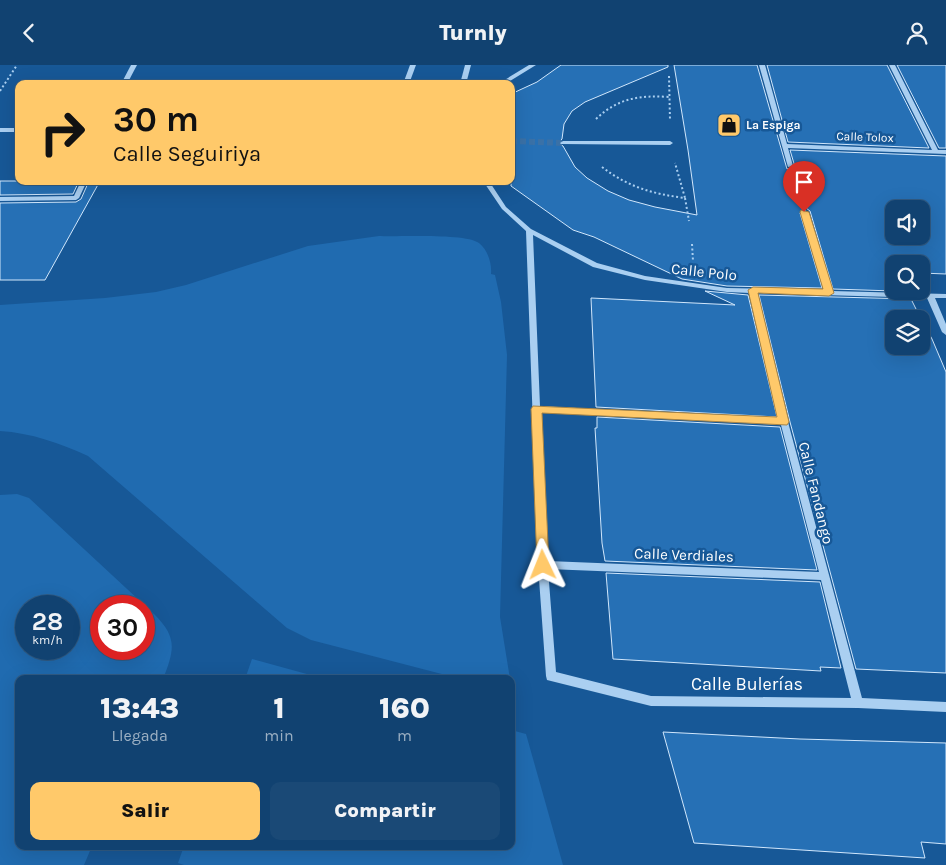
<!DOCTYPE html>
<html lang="es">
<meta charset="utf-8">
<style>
body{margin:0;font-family:Karla,sans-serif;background:#1a4976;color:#f1f3f6;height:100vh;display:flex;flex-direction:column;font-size:19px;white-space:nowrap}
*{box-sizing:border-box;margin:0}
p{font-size:16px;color:#9cb0c3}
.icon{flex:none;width:28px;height:28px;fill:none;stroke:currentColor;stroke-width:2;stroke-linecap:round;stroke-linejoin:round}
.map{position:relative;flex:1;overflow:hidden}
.side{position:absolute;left:15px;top:610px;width:500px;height:175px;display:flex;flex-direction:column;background:#114271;border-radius:10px;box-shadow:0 5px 20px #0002,0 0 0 1px #305b84}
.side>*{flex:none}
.guide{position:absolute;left:15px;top:15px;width:500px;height:105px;border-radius:10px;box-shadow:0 5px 20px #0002,0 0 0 1px #305b84;background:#ffc96a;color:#111;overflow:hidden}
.controls{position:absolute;left:885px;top:135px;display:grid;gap:10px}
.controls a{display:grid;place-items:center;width:45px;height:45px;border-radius:10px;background:#114271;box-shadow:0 5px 20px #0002,0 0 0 1px #305b84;font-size:25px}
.speed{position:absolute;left:15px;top:530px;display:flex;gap:10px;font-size:25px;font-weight:700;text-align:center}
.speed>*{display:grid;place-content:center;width:65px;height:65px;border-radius:50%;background:#114271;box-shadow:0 5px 20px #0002,0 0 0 1px #305b84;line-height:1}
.speed small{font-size:12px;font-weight:400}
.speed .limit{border:8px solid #d22;background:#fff;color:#111}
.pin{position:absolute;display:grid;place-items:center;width:42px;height:42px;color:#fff;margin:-51px -21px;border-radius:50% 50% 50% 0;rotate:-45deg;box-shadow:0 0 5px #0007}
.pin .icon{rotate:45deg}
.me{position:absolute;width:55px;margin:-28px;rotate:358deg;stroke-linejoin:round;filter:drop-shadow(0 0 4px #0008)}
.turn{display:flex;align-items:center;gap:18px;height:105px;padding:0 15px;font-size:22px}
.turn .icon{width:65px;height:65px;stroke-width:2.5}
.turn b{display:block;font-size:35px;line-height:42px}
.eta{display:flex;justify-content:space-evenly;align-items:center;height:85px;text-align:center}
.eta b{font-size:30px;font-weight:800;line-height:35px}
.button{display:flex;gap:10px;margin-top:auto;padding:10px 15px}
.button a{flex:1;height:58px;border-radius:10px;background:#ffc96a;color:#111;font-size:20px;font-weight:800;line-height:58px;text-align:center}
.button a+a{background:#1a4976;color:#f1f3f6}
header{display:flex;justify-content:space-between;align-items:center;height:65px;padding:0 15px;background:#114271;font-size:22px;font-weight:800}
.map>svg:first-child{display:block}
</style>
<header><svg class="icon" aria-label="back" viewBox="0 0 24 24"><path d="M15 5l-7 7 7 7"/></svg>Turnly<svg class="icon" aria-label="person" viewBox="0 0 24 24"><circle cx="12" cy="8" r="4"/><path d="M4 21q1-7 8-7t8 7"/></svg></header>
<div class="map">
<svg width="946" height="800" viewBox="0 0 946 800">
<rect width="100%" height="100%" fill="#175897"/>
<g fill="#206bb0" fill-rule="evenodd">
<path d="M379,171C398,172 465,168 479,178C488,185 492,199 491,209L495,210L501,237L507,290L500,552L510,614H461L311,575L287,563L88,391C60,378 31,368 0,366V240L105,233L156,227L186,220L308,181Z"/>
<path d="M17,429L29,433L154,549C177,572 175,584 163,614H19V781H92L84,800H0V430ZM69,541V584H26V541ZM144,541V584H101V541Z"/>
<path d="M252,594L325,614H245Z"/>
<path d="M511,665L526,669L563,800H184L178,798L184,781H511Z"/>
</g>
<g fill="#2670b5" stroke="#d1e7fc" fill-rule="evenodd">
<path d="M561,0H668V2L585,37L572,46L564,59L562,74L558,78L563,81L575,102L587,113L608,126L629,135L655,142L697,150L688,85L674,0H757L787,104L795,102L790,85L946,91V209L921,208V199H894V226L833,224L810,146L806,143L800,148L822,223L727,221L682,214L594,172L573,165L511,121V29L537,17ZM894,144H921V171H894Z"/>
<path d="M767,0H887L929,83L788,77Z"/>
<path d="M897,0H946V83H939Z"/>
<path d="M0,116H79L73,129L0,130Z"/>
<path d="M89,116H100L45,215H0V138L76,137L81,134Z"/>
<path d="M705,226L748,230L777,352L596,342L591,233L735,240Z"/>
<path d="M759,230L911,234L921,254H894V281H921V254L932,274L946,307V608L856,604L790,357Z"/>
<path d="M597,352L780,362L817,505L605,496L602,478L595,363H597Z"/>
<path d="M606,508L820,517L841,603L820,602L821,606L613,594Z"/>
<path d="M663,667L800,674L946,678V779L921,777L925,793L694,778Z"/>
</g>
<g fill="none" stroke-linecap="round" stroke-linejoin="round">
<path stroke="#3a71a7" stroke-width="6" stroke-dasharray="6 3" stroke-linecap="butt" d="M511,76L563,78"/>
<g stroke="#aacff1" stroke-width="2" stroke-dasharray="2 2.5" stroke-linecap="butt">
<path d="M669,11L670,55"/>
<path d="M0,26L17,0"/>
<path d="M596,54C618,33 640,30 669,32"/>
<path d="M602,102C628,122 653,129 685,133L675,98"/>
<path d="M685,133L689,156"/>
<path d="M692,179L693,196"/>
</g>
<g fill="#aacff1" fill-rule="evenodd">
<path d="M131,0H137L127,19H121Z"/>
<path d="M410,0H416L409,19H403Z"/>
<path d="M465,0H471L466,19H460Z"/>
<path d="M529,0H536L505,19H498Z"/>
<path d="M759,0H765L787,79L932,85L889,0H895L938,85H946V89L788,83L793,101L788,102Z"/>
<rect x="0" y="63" width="19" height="4"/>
<path d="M563,76H670L673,78L670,80L561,79L560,78Z"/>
<path d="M81,116H87L79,133L76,135L0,136V132L74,131Z"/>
<path d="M483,116H489L506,142L531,164L597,198L645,211L727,223L825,225L802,147L805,145L808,147L832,226L946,229V233H935L946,259V270L942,267L927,233L757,228L788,357L862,633L946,637V647L858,643L651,641L547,615L546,611L538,500L526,166L502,144ZM533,170L593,202L645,215L727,227L750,228L779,354L540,341ZM541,347L781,360L819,507L548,496ZM548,504L821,515L851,633L651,631L556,607Z"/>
</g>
</g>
<path fill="#ffc96a" stroke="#a68345" d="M801,145L809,147L834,228L829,231L758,228L789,357L787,360L542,348L549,500L547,503L543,505L539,503L537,500L531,344L533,341L777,352L748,225L753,222L823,224L800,147Z"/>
<defs>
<g id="shop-square" transform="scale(1.25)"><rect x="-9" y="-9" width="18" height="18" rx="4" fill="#ffc96a" stroke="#175897"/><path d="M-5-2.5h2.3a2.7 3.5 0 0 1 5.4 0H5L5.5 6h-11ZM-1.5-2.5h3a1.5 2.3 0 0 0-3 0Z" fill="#111"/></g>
</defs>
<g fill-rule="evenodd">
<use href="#shop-square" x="729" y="60"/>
</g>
<g text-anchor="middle" stroke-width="5" stroke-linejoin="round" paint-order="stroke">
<g font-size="12" font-weight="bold" fill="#fff" stroke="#175897" text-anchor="start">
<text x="746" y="64">La Espiga</text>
</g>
<g font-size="12" fill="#fff" stroke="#175897">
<text transform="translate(865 72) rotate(2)" y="4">Calle Tolox</text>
</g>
<g font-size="15" fill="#fff" stroke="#175897">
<text transform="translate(704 207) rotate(6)" y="5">Calle Polo</text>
<text transform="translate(816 428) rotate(76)" y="5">Calle Fandango</text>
<text transform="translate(684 490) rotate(2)" y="5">Calle Verdiales</text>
</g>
<g font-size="18" fill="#fff" stroke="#175897">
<text x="747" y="625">Calle Bulerías</text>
</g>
</g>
</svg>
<div class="controls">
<a><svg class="icon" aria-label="sound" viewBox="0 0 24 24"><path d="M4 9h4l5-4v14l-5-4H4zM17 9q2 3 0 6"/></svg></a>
<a><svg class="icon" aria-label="search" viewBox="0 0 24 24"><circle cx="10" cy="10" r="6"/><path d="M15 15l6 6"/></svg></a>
<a><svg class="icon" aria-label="layers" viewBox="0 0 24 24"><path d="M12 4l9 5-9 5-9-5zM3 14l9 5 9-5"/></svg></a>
</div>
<div class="speed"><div>28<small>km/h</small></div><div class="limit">30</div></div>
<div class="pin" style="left:804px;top:147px;background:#d93025"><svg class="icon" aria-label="arrive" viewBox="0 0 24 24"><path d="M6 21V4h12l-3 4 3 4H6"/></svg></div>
<svg class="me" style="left:543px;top:500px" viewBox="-20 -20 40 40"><path d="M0-17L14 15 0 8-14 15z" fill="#ffc96a" stroke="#fff" stroke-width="4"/></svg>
<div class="guide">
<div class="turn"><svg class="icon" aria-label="right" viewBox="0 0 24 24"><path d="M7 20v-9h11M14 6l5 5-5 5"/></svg><div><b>30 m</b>Calle Seguiriya</div></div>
</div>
<section class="side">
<div class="eta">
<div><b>13:43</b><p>Llegada</p></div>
<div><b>1</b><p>min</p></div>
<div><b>160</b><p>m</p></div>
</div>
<div class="button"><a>Salir</a><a>Compartir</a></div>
</section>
</div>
